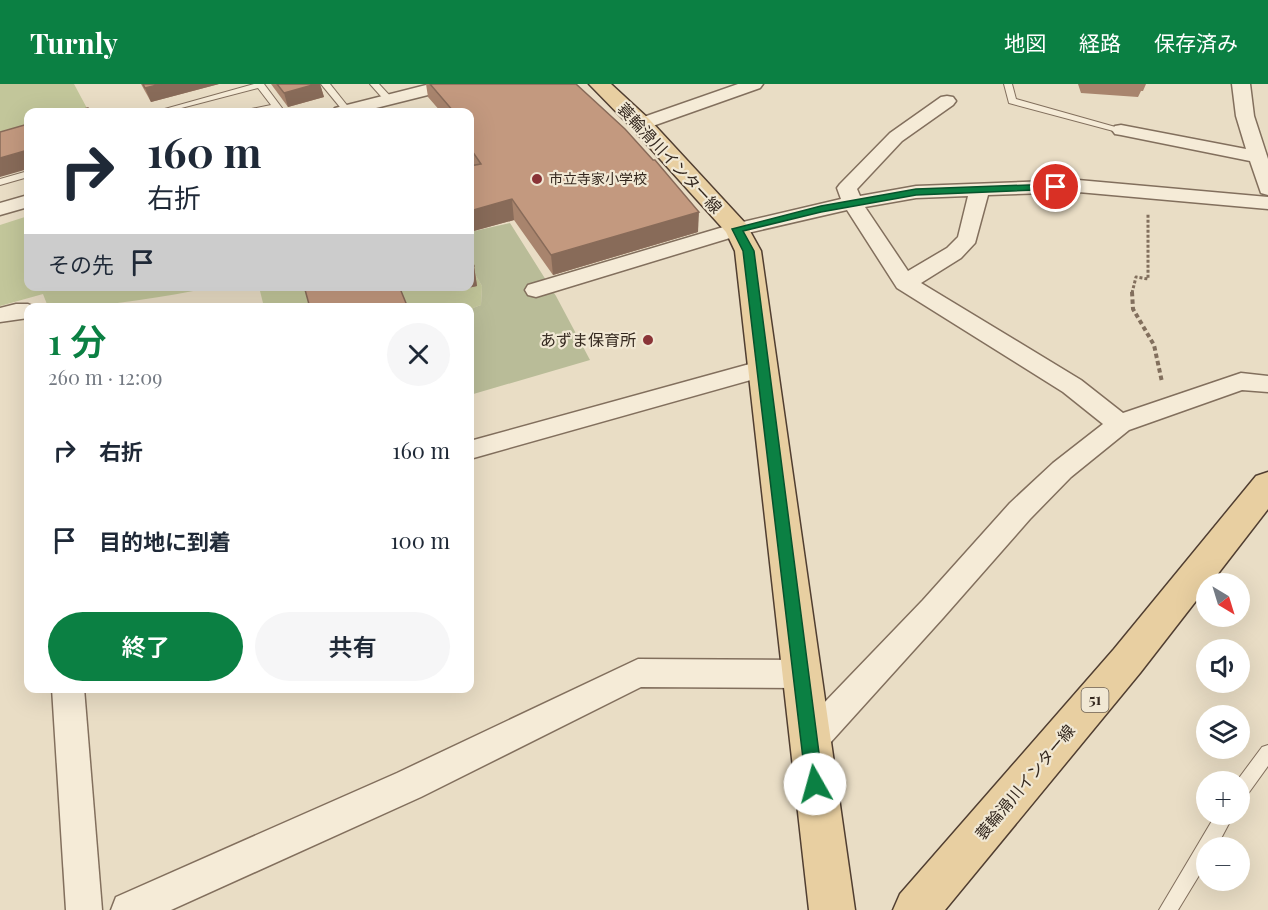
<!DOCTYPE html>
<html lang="ja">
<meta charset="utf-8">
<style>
body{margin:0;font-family:"Playfair Display","Noto Sans JP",serif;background:#f6f6f7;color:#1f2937;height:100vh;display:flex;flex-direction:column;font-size:22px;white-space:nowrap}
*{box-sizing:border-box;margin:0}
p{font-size:20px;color:#747a83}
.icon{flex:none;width:33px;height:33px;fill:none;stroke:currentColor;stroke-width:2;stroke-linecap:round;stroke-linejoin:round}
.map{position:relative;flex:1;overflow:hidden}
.sheet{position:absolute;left:24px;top:219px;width:450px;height:390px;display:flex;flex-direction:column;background:#fff;border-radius:12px;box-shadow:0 6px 24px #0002}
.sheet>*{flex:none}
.hud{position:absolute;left:24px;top:24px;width:450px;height:183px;border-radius:12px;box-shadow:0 6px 24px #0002;background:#fff;color:#1f2937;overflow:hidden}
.needle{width:39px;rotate:142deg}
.tools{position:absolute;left:1196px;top:489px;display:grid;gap:12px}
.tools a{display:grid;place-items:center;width:54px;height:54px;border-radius:50%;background:#fff;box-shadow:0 6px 24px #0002;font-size:30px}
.pin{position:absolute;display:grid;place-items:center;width:51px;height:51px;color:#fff;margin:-26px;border:3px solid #fff;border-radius:50%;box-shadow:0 2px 6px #0007}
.me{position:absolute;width:66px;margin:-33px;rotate:353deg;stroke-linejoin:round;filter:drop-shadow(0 0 4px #0008)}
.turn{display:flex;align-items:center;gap:21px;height:126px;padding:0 24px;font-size:27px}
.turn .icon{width:78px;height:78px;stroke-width:2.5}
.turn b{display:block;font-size:42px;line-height:51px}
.then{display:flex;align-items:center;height:57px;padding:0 24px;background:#0003;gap:12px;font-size:22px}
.round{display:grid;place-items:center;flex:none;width:63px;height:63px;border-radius:32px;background:#f6f6f7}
.headline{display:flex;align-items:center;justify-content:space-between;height:102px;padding:0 24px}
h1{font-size:36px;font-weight:600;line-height:45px;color:#0b8043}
.action{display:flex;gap:12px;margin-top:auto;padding:12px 24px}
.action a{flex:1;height:69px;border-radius:36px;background:#0b8043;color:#fff;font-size:24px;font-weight:600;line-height:69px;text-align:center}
.action a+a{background:#f6f6f7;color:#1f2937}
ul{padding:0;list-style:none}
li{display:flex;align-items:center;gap:18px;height:90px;padding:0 24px}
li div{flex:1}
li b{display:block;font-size:22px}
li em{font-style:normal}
header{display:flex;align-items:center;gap:36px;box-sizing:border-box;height:84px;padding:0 30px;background:#0b8043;color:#fff}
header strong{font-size:28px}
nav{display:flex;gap:33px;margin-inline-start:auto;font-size:21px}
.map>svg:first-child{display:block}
</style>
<header>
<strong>Turnly</strong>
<nav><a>地図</a><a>経路</a><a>保存済み</a></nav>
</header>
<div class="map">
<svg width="1268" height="826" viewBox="0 0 1268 826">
<rect width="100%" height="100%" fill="#e9ddc5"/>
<g fill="#c2c69a">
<path d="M0,0H74L89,28H28V59L0,67Z"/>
<path d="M28,132V202L216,203C160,213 105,224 48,223L43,210L0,222V141Z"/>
<path d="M472,185L482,202L481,221L470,225L264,223L259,203L470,202Z"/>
</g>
<path fill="#b9bc98" d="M510,139L556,212L590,276L470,311V225L481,221L482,202L472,185L470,184V148Z"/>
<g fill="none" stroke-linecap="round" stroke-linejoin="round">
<g stroke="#826f5d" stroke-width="2">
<g id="lane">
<path d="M254,0H264L285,28H277L274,25L246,28L247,26L271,21L258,4L166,28H154Z"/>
<path d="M321,0H330L350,25V28H344Z"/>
<path d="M370,0H379L392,14V18H386Z"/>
<path d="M1004,0H1012L1016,15L1126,46L1121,49L1009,19Z"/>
<path d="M28,87V93L0,101V95Z"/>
<path d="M1268,661V682L1245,714L1239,716V698H1236L1262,663Z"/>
<path d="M1216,730H1234L1216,764H1206V780L1178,826H1159Z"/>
</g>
</g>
<g stroke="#826f5d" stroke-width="3">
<g id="street">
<path d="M430,0H459L456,4L360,28H332L335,24Z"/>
<path d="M738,0H763L760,4L647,44H635L632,40L635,36Z"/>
<path d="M1232,0H1250L1254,32L1268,75V111L1261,109L1250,77L1121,51L1115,50L1112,46L1115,42L1121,41L1246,65L1236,32Z"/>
<path d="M947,12L953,13L956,17L953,21L902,57L857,105L860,112L916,102L1078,96L1268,113V125L1078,108L988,111L975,159L961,174L921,199L1081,296L1123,329L1241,289L1268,292V308L1242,306L1129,346L1071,393L1030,435L943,534L821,669L809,674L797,669L793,658L797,647L923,516L1010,419L1053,379L1103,340L1063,308L897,204L847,126L743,150L536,213L528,211L525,206L528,201L730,141L841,115L837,104L840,100L890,49L941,13ZM968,112L958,153L947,164L908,187L865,123L916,114Z"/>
<path d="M28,111V123L0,131V119Z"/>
<path d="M16,220H28L37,224H28V234L0,238V224Z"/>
<path d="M764,276L772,278L776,284L772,290L470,375V357Z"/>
<path d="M638,575L801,576L812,580L817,590L812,600L801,604L641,603L421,713L171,826H111L116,813L397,689Z"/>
<path d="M52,604H84L102,826H66Z"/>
</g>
</g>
<g stroke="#503e31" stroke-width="3">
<g id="primary">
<path d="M589,0H611L649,35L746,140L761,167L855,826H809L735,167L726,148L633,45Z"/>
<path d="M1268,388V425L1210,500H1206V504L1140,589L945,826H893L900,810L1114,565L1256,392Z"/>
</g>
</g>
<path stroke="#826f5d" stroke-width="3" stroke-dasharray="3 2" stroke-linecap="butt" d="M1132,209L1136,193L1148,195V129"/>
<path stroke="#826f5d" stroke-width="4" stroke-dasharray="4.5 3" stroke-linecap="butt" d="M1132,208L1133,225L1154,261L1162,298"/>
<use href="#lane" fill="#f5ebd7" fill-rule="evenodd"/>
<use href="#street" fill="#f5ebd7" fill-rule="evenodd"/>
<use href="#primary" fill="#e8cfa1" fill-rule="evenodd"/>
</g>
<g fill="#a8846d">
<path d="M141,0H219L151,18Z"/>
<path d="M271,0H320L324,13L288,23Z"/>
<path d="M426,0H576L698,148L553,191L514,136L470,148V82H471L470,80V28H441L428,13Z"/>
<path d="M1078,0H1146L1143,7H1141L1138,13L1081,9Z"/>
<path d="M474,182L477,202L454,207L434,202H470Z"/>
</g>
<g fill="#886b59">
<path d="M161,0H219L151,18L145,4Z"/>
<path d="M315,0H320L324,13L288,23L284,9Z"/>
<path d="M28,66V85L0,93V74Z"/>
<path d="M512,115L514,136L470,148V127Z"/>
<path d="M699,128L698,148L553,191L551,171Z"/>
<path d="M474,182L477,202L454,207L453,202H470V183Z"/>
</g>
<g fill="#c3997f" stroke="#886b59" stroke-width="1.5">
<path d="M143,0H161L145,4Z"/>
<path d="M277,0H316L284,9Z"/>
<path d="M430,0H576L625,45L653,76H655L699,128L551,171L512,115L470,127V82L481,80L470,64V28H454Z"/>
<path d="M88,24L90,28H73Z"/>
<path d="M28,40V66L0,74V48Z"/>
<path d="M470,173L474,182L470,183Z"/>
<path d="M304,202H399L408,224H310Z"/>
</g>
<path fill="#0b8043" stroke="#07532c" stroke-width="1.5" d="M1056,100L1061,103L1060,105L916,111L821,128L743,147L754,167L823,700L821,706L815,709L809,706L806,700L743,167L732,145L821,122L916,105Z"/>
<g fill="#8a3437" stroke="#f1e8d4" stroke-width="2">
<circle cx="537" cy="95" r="6"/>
<circle cx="648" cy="256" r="6"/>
</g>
<g text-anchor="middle" stroke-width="4.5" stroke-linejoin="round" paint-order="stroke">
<g font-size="14" fill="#34281f" stroke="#f1e8d4" text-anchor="start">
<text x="549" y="100">市立寺家小学校</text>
</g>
<rect fill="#f1e8d4" stroke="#6d6255" stroke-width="1.5" x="1081.5" y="604" width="27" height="24" rx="4.5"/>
<g font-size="15" font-weight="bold" fill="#34281f">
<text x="1095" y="621">51</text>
</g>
<g font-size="16" fill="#34281f" stroke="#f1e8d4">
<text transform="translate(670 74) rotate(47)" y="6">蓑輪滑川インター線</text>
<text transform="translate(1025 698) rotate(-50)" y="6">蓑輪滑川インター線</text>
</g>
<g font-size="16" fill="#34281f" stroke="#f1e8d4" text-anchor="end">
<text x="636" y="262">あずま保育所</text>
</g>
</g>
</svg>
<div class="tools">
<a><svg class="needle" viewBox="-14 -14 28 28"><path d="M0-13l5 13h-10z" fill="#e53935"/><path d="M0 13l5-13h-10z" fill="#747a83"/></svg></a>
<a><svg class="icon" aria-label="sound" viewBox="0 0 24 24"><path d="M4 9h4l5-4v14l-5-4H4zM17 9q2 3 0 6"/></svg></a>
<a><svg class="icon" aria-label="layers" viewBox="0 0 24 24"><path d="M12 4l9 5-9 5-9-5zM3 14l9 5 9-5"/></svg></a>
<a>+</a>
<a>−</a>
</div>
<div class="pin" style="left:1056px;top:103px;background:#d93025"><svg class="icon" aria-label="arrive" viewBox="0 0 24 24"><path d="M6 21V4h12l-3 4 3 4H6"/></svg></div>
<svg class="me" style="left:815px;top:700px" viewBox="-20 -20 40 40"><circle r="19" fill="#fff"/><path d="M0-13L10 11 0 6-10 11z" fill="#0b8043"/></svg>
<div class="hud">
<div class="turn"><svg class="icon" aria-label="right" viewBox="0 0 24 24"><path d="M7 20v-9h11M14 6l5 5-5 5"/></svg><div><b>160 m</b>右折</div></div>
<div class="then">その先<svg class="icon" aria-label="arrive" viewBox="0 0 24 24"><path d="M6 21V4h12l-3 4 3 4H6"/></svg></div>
</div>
<section class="sheet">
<div class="headline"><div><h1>1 分</h1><p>260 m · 12:09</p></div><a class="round"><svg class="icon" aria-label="close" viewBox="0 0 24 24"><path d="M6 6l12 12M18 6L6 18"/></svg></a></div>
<ul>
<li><svg class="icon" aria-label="right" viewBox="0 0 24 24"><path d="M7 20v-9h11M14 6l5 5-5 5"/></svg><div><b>右折</b></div><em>160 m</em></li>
<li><svg class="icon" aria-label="arrive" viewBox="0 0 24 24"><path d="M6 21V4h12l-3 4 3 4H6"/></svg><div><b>目的地に到着</b></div><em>100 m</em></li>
</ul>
<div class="action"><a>終了</a><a>共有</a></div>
</section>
</div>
